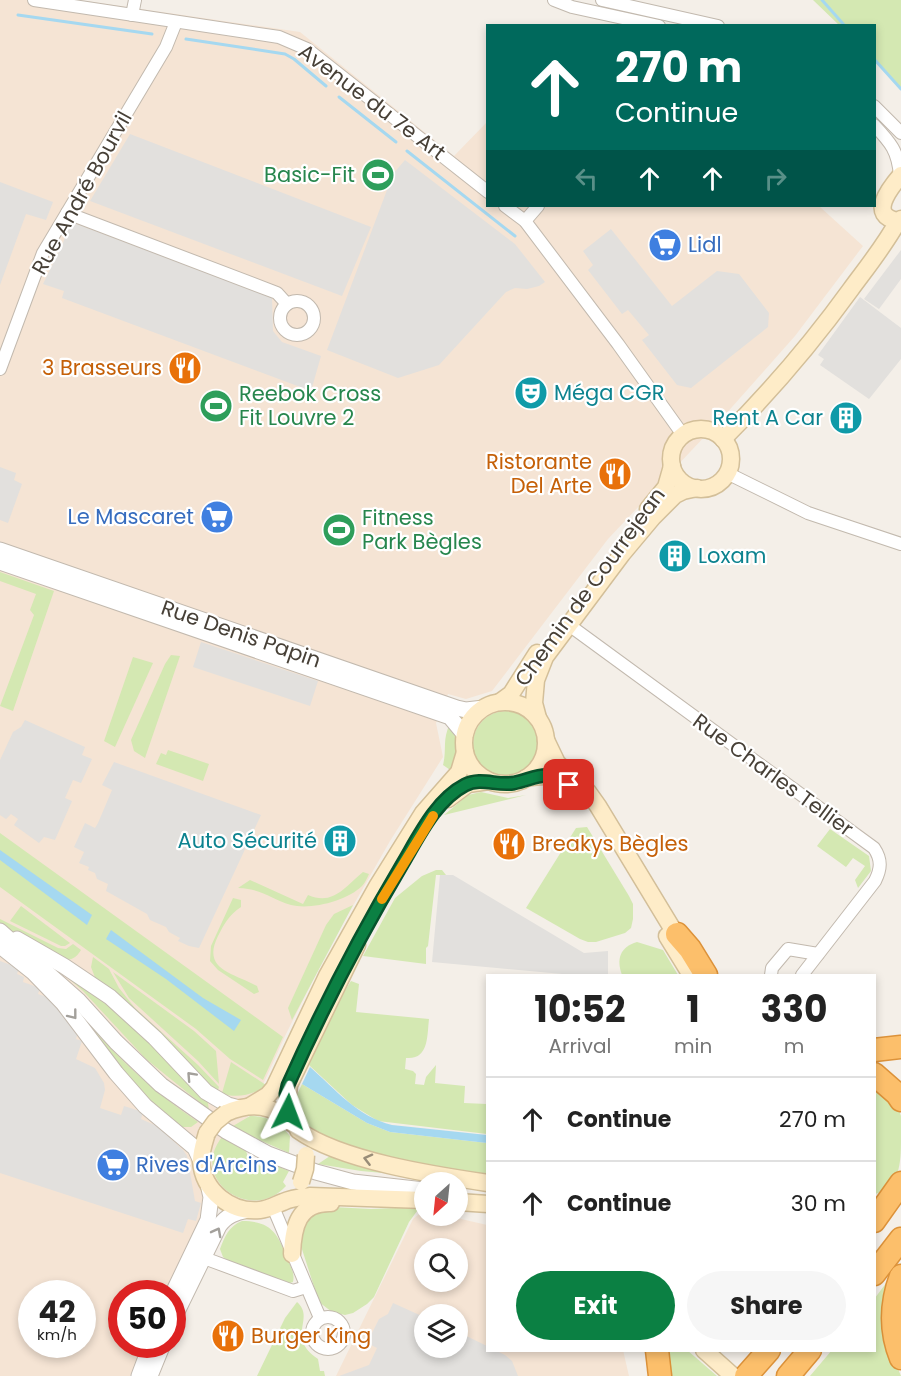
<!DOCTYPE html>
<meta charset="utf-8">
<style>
body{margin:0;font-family:Poppins,sans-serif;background:#f6f6f6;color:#222;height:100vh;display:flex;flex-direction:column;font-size:22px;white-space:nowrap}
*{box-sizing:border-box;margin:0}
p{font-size:20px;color:#767676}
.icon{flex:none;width:33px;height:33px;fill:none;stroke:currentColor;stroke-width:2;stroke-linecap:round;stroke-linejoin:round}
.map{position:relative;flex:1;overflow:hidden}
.side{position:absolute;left:486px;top:974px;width:390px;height:378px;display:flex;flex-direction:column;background:#fff;border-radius:0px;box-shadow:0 3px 9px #0003}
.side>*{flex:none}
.hud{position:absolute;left:486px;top:24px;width:390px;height:183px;border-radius:0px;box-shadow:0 3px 9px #0003;background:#00695c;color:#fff;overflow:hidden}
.needle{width:39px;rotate:207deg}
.controls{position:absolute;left:414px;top:1172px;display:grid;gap:12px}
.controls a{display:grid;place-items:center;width:54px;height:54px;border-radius:50%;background:#fff;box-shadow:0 3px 9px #0003;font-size:30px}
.speed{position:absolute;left:18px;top:1280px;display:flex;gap:12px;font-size:30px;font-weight:700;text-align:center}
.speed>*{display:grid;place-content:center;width:78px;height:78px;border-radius:50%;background:#fff;box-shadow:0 3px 9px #0003;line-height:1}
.speed small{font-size:15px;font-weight:400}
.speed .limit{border:9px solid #d22;background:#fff;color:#111}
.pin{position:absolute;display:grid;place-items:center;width:51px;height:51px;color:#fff;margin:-26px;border-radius:12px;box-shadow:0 3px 9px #0006}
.me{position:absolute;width:66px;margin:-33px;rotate:3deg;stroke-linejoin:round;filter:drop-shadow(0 0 4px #0008)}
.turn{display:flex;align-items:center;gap:21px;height:126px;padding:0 30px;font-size:27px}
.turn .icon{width:78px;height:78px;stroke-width:2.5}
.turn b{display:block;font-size:42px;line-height:51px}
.lanes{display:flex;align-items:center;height:57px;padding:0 30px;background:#0003;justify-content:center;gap:30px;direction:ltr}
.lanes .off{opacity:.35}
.eta{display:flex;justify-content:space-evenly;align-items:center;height:102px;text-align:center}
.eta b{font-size:36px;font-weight:700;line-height:42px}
.cta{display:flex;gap:12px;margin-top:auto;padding:12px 30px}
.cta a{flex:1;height:69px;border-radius:36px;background:#0b8043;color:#fff;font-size:24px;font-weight:700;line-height:69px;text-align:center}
.cta a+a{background:#f6f6f6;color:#222}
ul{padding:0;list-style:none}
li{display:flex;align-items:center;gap:18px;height:84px;padding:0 30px;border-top:2px solid #e0e0e0}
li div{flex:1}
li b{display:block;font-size:22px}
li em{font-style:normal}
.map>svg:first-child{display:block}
</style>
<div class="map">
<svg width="901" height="1376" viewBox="0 0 901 1376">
<rect width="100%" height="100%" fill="#f4efe8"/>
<g fill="#f5e4d4" fill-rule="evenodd">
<path d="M0,0H79L300,32L454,156L487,122L488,206H819L863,246L795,336L724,416L608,539L492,691L466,699L448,694L436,723L443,757L390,841L330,946L285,1036L168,1293H122V1344H145L130,1376H0ZM32,1293H82V1344H32Z"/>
<path d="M424,1210V1215H444L487,1225L488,1350H623L629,1376H336L413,1219ZM424,1248H458V1281H424ZM424,1314H458V1347H424Z"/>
</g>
<g fill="#d4e8b2">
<path d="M813,0H901V88L875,61L874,26L839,25Z"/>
<path d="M0,572L54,591L13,711L0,706L34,615L30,610L36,594L0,581Z"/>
<path d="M171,655L180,656L145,758L134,751L131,740L165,664Z"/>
<path d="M133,657L153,663L115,747L104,741Z"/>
<circle cx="506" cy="744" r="33"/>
<path d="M450,724C459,740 458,755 453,772L443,765C447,750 442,739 450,724Z"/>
<path d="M168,750L209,764L203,781L156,764L161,753L166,755Z"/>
<path d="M481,792L508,798L526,795L444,815L468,795Z"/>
<path d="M587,827L629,896L633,904V919L631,928L625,933L596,942H588L580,939L526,908L576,828Z"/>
<path d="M830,829L869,856L871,871L858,888L855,880L865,866L853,858L846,867L817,846Z"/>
<path d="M0,833L283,1037L263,1080L230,1059L196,1029L0,887Z"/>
<path d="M436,870H442L446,875H436L428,946L426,948V964L363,956L395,898L422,876Z"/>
<path d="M363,872L369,874C367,878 365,883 362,886C347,901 311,910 291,905C270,899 264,889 238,888L250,880L303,904L308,895C333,906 345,887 363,872Z"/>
<path d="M233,898L241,900V907C229,915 224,924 218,936C201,970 234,973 257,986L259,992L254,994L218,970L210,961L211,946Z"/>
<path d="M353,905L292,1020L288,1008L326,925L334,914Z"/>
<path d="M21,906L70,943L65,946H61L10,921Z"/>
<path d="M0,919L58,948L66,949L73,944L81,950C76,958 72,960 63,960L0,926Z"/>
<path d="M637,942L663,950L678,975H622C616,959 620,947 637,942Z"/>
<path d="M93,957L109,969L119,988L135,1008L198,1065L219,1087L218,1090L214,1093L96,980L91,967Z"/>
<path d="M53,965L97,992L207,1098L209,1110L146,1059L83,991Z"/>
<path d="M113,972L194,1031L216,1051L219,1084L198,1061L129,998Z"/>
<path d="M351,981L359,984L356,1012L429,1019C427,1036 429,1060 406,1058L405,1069L413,1071L416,1074L415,1084L424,1085L426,1077L436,1065L435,1083L465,1086L464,1103L487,1104V1134L378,1121L352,1105L310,1066L307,1062L335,1006Z"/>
<path d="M87,1022C120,1061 156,1093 198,1122L191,1127H181L140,1093Z"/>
<path d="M231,1062L266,1085C256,1095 234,1099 222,1093Z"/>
<path d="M874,1082C884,1092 898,1102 901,1116C901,1123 901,1133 901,1140C901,1162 900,1188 875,1194Z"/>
<path d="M302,1084L367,1123L390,1132L487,1143V1176L429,1167L337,1145L313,1131L299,1115L295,1099Z"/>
<path d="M250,1116C268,1116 279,1123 290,1136L289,1153L252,1137L233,1126Z"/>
<path d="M222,1137L246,1151L249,1160L272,1172L275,1165L289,1171L283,1182L286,1186C252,1224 188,1180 222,1137Z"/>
<path d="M333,1154L416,1176L361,1171L318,1164Z"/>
<path d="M332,1207L371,1209L420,1207L409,1222L374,1297L367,1304L353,1313L345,1315L332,1312L319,1302L299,1240L304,1218Z"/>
<path d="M242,1221C272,1221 278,1234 288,1260C291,1267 295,1274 293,1282L290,1283L230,1262L223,1257L220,1249C225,1236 229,1226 242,1221Z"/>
<path d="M901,1263L895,1362L901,1376H810L832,1350H874L875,1298Z"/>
<path d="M297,1302C316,1319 285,1336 318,1359L320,1371H324L325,1376H257L285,1318Z"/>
<path d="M660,1350H687L717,1376H663Z"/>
</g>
<g fill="#e2e0dd">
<path d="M130,134L371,227L342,296L90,201Z"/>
<path d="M405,160L515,244L545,282L539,286L527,289L515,288L506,292L439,365L398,378L327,350L393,174Z"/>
<path d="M0,182L53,202L46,220L26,214L0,285Z"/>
<path d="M71,222L272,297L273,331L282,342L321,356L311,391L62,298L64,291L43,284L63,243Z"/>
<path d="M611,229L672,306L717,271L739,274L769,313L768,327L691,388L677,385L642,340L649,335L628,310L622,314L588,270L593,265L583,251Z"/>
<path d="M901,250V279L879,309L864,299Z"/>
<path d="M860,297L901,328V359L869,399L820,365L824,359L818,355Z"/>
<path d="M0,467L16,473L14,480L22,484L8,523L0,520Z"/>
<path d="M201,642L318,681L310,706L193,667Z"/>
<path d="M25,720L85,747L82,755L92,759L81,783L73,780L65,798L72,801L55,840L44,837L39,843L14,825L18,819L11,814L6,819L0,815V760L13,732L21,727Z"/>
<path d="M114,762L261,815L199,948L189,946L178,941L180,938L169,932L166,927L150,920L147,914L106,891L108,884L97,879L95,873L88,870L89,867L79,863L84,852L74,847L85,823L95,828L98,823L112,790L102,785Z"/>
<path d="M440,875H453L584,953L608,951V975H573L432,962Z"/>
<path d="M0,961L19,968L17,974L24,977L23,982L40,988L38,994L50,998L78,1032L76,1039L82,1041L76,1059L95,1068L104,1083L105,1090L100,1108L121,1115L124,1106L143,1112L141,1119L157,1126L183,1150L187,1156L195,1201L201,1203L196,1221L188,1219L183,1233L0,1173Z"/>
<path d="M393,1303L424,1317V1347H458V1332L487,1346L488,1350H495L505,1355L512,1361L518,1376H339L369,1365L377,1348L367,1343L379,1319L388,1314Z"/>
</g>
<g fill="#a5d8f0">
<path d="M0,850L92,915L87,925L0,860Z"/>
<path d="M111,930L203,998L241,1020L234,1031L166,979L106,939Z"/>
<path d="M310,1067C335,1089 358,1117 392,1125L487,1135V1143L390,1132L367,1123L302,1084Z"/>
</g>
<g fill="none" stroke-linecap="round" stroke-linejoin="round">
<g stroke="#a5d8f0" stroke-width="3">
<path d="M822,0L845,26"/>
<path d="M18,15L152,34"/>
<path d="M186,39L285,54L294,59L326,86"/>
<path d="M874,59L901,89"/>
<path d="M339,97L396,142"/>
<path d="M407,151L515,236"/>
</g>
<g stroke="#c2b9ae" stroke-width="14">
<g id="minor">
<path d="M34,0L279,37L307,49L488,192"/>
<path d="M554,0L572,7L659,26"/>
<path d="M602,0L718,26"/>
<path d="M132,15L135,0"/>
<path d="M874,106L901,133"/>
<path d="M874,125C891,143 898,151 900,176"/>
<path d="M505,206L525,221L618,344L683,435"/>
<path d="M67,213L277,293L287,304"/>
<path d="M525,221L538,206"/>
<circle cx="297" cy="318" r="17"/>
<path d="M0,369L43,253L166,47L176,22"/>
<path d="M727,473L808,513L901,544"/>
<path d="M569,625L874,848C882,860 881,869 875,881L802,975"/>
<path d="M771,975L772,968L788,949L818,954"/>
<path d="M273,1207L320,1318"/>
<path d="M204,1258L293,1291L306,1287"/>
<circle cx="328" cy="1333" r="16"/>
</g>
</g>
<g stroke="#c2b9ae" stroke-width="17">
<g id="tertiary">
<path d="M0,550L457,708L466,710L484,708"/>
<path d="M0,562L450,717L465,735"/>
<path d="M0,931L78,1000L116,1042L161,1085L226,1131L268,1154L316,1172L353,1182L424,1190"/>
<path d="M17,939L64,966L110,997L155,1038L206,1092L228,1105L239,1108"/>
<path d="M0,946L33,972L63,1003L116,1073L145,1106L195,1148L201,1161"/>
<path d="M172,1295L208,1220L211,1197L208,1184"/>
<path d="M172,1322L219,1226C227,1215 235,1213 248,1210"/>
<path d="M139,1376L151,1344"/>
<path d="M150,1376L163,1344"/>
</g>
</g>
<g stroke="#d3bf99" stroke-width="19">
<g id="secondary">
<path d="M901,175C889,189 868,216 898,221L901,219"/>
<circle cx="701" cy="459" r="30"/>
<path d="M723,439C770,392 812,343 851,289C868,266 885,245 898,221"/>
<path d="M648,509L666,487L672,466"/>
<path d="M500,702L511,694L537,653"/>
<circle cx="505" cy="743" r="41"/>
<path d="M538,718L534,703L536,680L545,657L622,554L653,517L675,495L683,491L697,488"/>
<path d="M546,740L557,763L588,792L598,806L681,943"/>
<path d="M526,778C548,774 558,774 574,791"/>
<path d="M448,799L468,784L489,781"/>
<path d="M667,936L691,975"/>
<path d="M250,1106L268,1095L274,1088L327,976L378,885L423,813L459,772L465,752"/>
<path d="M226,1113C251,1102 273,1104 293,1124"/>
<path d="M292,1122L287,1103L289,1085L357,945"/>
<path d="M298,1130C341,1161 434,1175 488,1183"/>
<path d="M207,1133C204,1143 201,1151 201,1161C203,1191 231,1213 260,1210C269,1209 275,1205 283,1202C291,1198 301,1197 310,1196L424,1200"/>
<path d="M458,1202L488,1204"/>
<path d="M292,1254C293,1227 298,1202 331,1203"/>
<path d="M704,1350L733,1376"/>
</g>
</g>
<g stroke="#dc923a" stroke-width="25">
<g id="motorway">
<path d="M677,934L690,949L706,975"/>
<path d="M874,1050L901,1047"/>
<path d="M874,1074L897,1094L901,1100"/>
<path d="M874,1221L901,1183"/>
<path d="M874,1274L901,1239"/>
<path d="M901,1276C891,1303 890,1331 901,1358"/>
<path d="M657,1350L660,1376"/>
<path d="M746,1376L769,1350"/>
<path d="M788,1376L810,1350"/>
</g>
</g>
<use href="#minor" stroke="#fff" stroke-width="12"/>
<use href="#tertiary" stroke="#fff" stroke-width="15"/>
<use href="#secondary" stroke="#feecc8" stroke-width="16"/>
<use href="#motorway" stroke="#fcbf6b" stroke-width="22"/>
<g stroke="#d3bf99" stroke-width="19" stroke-linecap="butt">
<g id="secondary-bridge">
<path d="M207,1133L215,1122L226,1113"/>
<path d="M301,1182L305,1169L306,1155"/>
</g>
</g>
<use href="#secondary-bridge" stroke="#feecc8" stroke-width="16"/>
</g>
<defs><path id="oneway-chevron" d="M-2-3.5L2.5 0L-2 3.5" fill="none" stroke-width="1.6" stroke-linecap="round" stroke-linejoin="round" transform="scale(1.5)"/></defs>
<g stroke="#a3a09b">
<use href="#oneway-chevron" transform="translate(73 1015) rotate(52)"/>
<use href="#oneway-chevron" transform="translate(191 1076) rotate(-133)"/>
<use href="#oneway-chevron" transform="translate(217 1232) rotate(-62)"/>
</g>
<use stroke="#998d78" href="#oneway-chevron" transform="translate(368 1159) rotate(-166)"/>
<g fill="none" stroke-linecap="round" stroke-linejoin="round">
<g stroke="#07532c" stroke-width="15">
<path id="route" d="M288,1112L286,1094L288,1085C322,1009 361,934 403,863C419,836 436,800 465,785C481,777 497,786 514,783C537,778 546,768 569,785"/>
</g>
<use href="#route" stroke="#0b8043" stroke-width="10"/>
<path stroke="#f59e0b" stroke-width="10" d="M382,899L433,816"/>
</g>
<defs>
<g id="stadium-disc" transform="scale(1.725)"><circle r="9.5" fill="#2e9e5b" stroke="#fff"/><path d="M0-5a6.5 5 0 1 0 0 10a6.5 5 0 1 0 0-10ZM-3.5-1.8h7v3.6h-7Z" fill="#fff"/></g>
<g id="supermarket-disc" transform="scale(1.725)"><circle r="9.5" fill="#3f7fe0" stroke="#fff"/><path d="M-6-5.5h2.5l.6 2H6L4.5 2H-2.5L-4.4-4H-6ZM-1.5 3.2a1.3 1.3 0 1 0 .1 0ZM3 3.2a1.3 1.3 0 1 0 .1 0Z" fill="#fff"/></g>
<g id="restaurant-disc" transform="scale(1.725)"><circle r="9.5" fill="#e8710a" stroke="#fff"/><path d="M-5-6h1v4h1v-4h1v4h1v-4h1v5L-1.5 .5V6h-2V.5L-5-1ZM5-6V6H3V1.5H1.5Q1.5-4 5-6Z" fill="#fff"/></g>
<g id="theatre-disc" transform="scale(1.725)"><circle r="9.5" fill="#0f9aa8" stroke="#fff"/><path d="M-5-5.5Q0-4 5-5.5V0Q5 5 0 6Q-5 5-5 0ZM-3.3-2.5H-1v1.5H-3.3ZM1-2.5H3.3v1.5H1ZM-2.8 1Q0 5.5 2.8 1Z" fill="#fff"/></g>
<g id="building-disc" transform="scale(1.725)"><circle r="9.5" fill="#0f9aa8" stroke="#fff"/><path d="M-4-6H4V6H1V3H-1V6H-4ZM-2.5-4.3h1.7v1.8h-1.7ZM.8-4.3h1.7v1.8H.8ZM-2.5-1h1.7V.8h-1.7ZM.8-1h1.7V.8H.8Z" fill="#fff"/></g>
</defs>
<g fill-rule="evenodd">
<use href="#stadium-disc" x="378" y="175"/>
<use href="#supermarket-disc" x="665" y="245"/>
<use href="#restaurant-disc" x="185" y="368"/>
<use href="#theatre-disc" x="531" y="393"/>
<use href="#stadium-disc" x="216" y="406"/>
<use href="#building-disc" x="846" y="418"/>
<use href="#restaurant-disc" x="615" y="474"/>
<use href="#supermarket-disc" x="217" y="517"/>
<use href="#stadium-disc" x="339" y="530"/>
<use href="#building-disc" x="675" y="556"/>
<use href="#building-disc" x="340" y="841"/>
<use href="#restaurant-disc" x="509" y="844"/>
<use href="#supermarket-disc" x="113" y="1165"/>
<use href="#restaurant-disc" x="228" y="1336"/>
</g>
<g text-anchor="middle" stroke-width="4.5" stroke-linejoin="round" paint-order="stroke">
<g font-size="21" fill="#474037" stroke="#fff">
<text transform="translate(372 102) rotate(37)" y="7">Avenue du 7e Art</text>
<text transform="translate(82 193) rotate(-61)" y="7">Rue André Bourvil</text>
<text transform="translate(590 587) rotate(-54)" y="7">Chemin de Courrejean</text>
<text transform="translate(241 634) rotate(19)" y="7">Rue Denis Papin</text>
<text transform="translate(773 775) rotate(36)" y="7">Rue Charles Tellier</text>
</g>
<g font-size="21" fill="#27864d" stroke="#fff" text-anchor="start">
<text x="355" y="182" text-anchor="end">Basic-Fit</text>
<text x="239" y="401">Reebok Cross<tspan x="239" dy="24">Fit Louvre 2</tspan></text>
<text x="362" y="525">Fitness<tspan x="362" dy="24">Park Bègles</tspan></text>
</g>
<g font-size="21" fill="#366cbe" stroke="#fff" text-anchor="start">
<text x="688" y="252">Lidl</text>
<text x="194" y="524" text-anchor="end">Le Mascaret</text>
<text x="136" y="1172">Rives d'Arcins</text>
</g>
<g font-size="21" fill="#c56008" stroke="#fff" text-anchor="end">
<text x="162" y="375">3 Brasseurs</text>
<text x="592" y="469">Ristorante<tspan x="592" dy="24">Del Arte</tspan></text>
<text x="532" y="851" text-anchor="start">Breakys Bègles</text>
<text x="251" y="1343" text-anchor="start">Burger King</text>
</g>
<g font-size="21" fill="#0d838f" stroke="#fff" text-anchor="start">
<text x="554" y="400">Méga CGR</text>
<text x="823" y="425" text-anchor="end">Rent A Car</text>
<text x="698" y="563">Loxam</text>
<text x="317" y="848" text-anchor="end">Auto Sécurité</text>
</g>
</g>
</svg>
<div class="controls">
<a><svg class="needle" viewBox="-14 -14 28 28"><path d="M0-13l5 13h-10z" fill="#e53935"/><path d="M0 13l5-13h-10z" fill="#767676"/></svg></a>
<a><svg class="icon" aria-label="search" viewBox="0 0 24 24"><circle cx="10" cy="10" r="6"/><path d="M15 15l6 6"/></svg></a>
<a><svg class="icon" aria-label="layers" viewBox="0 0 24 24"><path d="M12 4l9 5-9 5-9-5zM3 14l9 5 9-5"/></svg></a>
</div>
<div class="speed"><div>42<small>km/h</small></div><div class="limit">50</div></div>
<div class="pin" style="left:569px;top:785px;background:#d93025"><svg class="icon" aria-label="arrive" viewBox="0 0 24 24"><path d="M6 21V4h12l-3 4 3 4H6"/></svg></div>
<svg class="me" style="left:288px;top:1112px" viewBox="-20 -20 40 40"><path d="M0-17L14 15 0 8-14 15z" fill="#0b8043" stroke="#fff" stroke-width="4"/></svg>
<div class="hud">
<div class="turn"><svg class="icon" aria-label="ahead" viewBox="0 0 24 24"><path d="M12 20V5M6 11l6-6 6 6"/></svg><div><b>270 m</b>Continue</div></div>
<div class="lanes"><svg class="icon off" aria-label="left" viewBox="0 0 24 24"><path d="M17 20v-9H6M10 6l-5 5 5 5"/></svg><svg class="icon" aria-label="ahead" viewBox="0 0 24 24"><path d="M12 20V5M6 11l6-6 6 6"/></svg><svg class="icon" aria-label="ahead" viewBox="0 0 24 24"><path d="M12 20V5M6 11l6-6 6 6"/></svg><svg class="icon off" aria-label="right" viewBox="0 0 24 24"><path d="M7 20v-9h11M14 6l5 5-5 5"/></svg></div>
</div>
<section class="side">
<div class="eta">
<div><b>10:52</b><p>Arrival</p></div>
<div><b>1</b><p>min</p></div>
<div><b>330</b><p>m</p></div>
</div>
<ul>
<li><svg class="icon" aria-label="ahead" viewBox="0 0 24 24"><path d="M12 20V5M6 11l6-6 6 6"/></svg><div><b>Continue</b></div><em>270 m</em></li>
<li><svg class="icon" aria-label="ahead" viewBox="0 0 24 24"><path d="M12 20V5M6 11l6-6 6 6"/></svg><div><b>Continue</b></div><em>30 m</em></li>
</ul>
<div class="cta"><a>Exit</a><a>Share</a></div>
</section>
</div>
